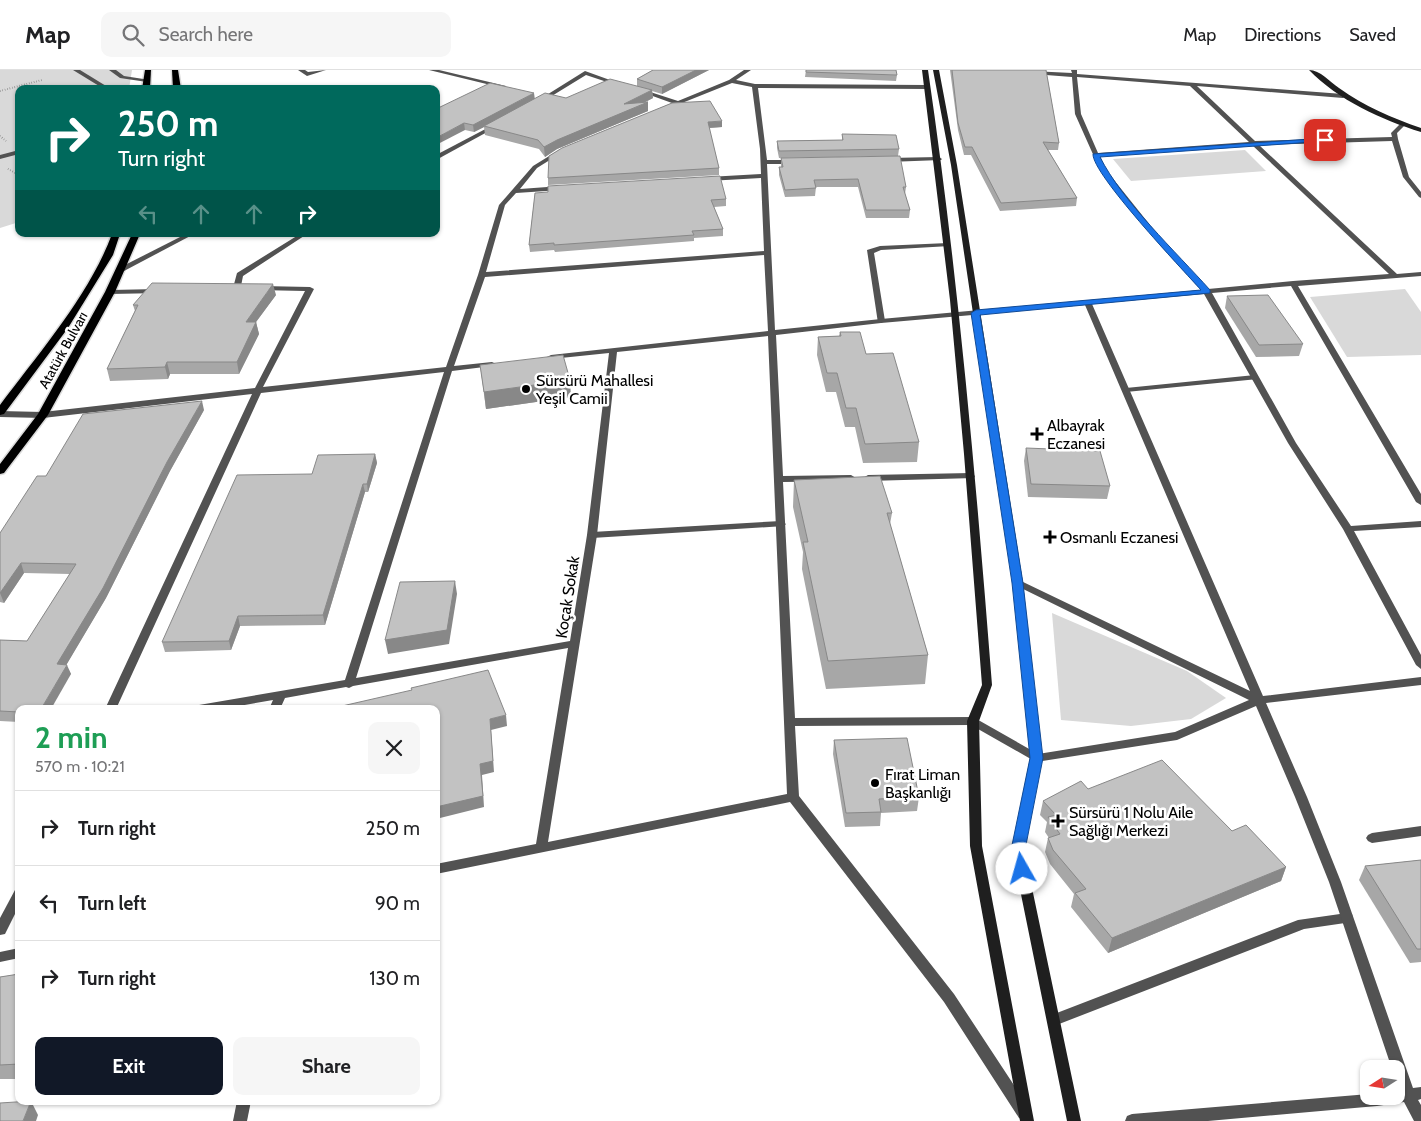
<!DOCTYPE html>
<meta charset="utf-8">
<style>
body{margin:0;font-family:Cabin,sans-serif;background:#f6f6f6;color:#202124;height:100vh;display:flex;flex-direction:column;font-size:19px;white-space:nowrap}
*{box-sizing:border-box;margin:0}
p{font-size:16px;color:#757577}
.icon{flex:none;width:28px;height:28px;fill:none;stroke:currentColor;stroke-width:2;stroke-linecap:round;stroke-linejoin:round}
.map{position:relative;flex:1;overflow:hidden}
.drawer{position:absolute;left:15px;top:635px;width:425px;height:400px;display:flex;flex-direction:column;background:#fff;border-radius:10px;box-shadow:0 1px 4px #0004}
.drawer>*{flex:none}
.hud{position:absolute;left:15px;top:15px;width:425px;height:152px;border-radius:10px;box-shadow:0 1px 4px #0004;background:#00695c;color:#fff;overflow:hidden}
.needle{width:32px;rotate:258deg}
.fabs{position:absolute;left:1360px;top:990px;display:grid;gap:10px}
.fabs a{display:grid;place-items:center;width:45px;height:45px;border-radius:10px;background:#fff;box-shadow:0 1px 4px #0004;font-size:25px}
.pin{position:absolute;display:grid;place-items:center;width:42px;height:42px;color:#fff;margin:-21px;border-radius:10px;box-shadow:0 2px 8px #0006}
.me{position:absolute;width:55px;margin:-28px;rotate:353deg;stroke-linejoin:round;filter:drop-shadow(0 0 4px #0008)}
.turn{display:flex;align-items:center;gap:18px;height:105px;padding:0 20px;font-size:22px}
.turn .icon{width:65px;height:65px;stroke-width:2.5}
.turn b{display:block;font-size:35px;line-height:42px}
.lanes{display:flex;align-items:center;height:48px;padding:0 20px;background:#0003;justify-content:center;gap:25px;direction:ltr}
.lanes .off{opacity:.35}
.round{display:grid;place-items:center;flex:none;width:52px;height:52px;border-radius:10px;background:#f6f6f6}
.headline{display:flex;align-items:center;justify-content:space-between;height:85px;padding:0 20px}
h1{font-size:30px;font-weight:800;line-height:38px;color:#1e9e55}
.cta{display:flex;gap:10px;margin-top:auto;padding:10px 20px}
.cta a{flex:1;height:58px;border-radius:10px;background:#111827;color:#fff;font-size:20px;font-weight:800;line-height:58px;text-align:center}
.cta a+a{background:#f6f6f6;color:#202124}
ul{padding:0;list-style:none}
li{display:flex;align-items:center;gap:15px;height:75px;padding:0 20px;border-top:1px solid #e0e0e0}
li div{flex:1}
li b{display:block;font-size:19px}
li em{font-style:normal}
header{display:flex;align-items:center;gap:30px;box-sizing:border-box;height:70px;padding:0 25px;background:#fff;border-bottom:1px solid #e0e0e0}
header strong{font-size:24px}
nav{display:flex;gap:28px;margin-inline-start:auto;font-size:18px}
.search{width:350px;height:45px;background:#f6f6f6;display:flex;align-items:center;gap:12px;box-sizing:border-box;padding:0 18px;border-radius:10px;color:#757577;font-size:19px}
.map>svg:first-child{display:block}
</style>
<header>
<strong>Map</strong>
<div class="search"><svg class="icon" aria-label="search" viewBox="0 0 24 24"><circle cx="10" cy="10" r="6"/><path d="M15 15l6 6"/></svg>Search here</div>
<nav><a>Map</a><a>Directions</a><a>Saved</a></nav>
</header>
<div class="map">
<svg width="1421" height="1051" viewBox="0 0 1421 1051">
<rect width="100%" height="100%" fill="#fff"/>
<g fill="#d9d9d9">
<path d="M0,0H132L129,19H19V152L0,158Z"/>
<path d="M1245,80L1266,101L1131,111L1113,89Z"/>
<path d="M1405,219L1421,242V285L1347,287L1310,227Z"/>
<path d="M1052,543L1187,601L1226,628L1191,649L1131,656L1061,650Z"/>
</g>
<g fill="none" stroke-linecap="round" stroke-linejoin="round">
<g stroke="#dbdbdb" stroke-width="3">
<g id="primary">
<path d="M145,0H151L150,19H142Z"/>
<path d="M172,0H178L181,19H173Z"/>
<path d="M112,164H120L113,185L68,258L4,344L0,345V335C39,283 90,224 112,164Z"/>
<path d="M132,164H140L115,222L48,345L4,403L0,404V394L38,344L105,222Z"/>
</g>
</g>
<g stroke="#747474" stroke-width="2" stroke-dasharray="0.5 2" stroke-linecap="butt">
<path d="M0,21L42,10"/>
<path d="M0,66L6,71"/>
<path d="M8,99L19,105"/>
</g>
<g fill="#525252" fill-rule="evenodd">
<path d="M73,0H80L111,19H104Z"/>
<path d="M109,0H116L124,6L150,10L147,12L120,8Z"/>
<path d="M19,80V84L0,89V85Z"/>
<path d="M948,173L950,174V176L881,180L874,183L885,251L881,253H878L867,180L880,176Z"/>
<path d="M1255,305H1258V309L1126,322L1122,320L1126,318Z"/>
<path d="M781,451L786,454L784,456L592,468L587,465L592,462Z"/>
<path d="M1421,756V766L1372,773L1368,771L1366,768L1368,765L1372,763Z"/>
<path d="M1347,843L1352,844L1353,848L1352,852L1304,859L1054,956L1049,954L1047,950L1049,946L1298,850Z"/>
</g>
<g fill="#525252" fill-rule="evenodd">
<path d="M298,0H305L308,2L326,0L307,6Z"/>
<path d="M429,0H439L506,16L503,18Z"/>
<path d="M744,0H751L736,10L755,14L927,15L930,17L927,19L758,18L767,90H793L796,92L793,94H767L775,260L881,249L1201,220L1162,177L1100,100L1075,44L1072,7L1033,4L1030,2L1031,1L1072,3L1071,0H1077V4L1343,24L1346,26L1343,28L1197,16L1255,71L1392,67L1391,63L1401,53L1406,54L1397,63L1398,69L1409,107L1421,122V128L1419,127L1403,107L1392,71L1259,75L1397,204L1421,202V206L1298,216L1421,424V435L1416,432L1291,216L1212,223L1296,373L1351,456L1421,451V457L1354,461L1421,585V599L1416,595L1343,459L1288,373L1204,224L1092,234L1263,626L1421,607V615L1266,633L1307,727L1341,812L1413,1018L1421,1017V1029L1418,1030L1421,1035V1051H1414L1404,1032L1377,1036L1208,1051H1125L1127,1046L1132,1044L1369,1024V1026H1396V1021L1399,1020L1396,1011V999H1392L1329,812L1295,727L1256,636L1177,670L1036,692L971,655L795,656L799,726L954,924L1029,1038L1031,1043L1029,1048L1024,1050L1019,1048L944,932L790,732L436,804V794L536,774L568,578L353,616L349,618L346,617L285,628L280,639H269L273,630L222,639H194L199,635L345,610L444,302L261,323L116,639H105L252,324L43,348L0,347V341L43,342L255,318L305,221L258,220V216H261L310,217L314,219L263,317L446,297L478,205L499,135L533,96L559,80L562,82L561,83L537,98L520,119L561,116L564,118L561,120L516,123L505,135L486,202L764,181L761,108L708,111L705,109L708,107L761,104L760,79L752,17L732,13L662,41L660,40V38L672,33L636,20L641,19L678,31L729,10ZM1077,7L1190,16L1249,72L1098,83L1081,44ZM1252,75L1389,204L1293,211L1208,219L1166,175L1106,100L1100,86ZM764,185L768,261L551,285L547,287L551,289L609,283L587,465L570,571L356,608L452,301L492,296L496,294L492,292L454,296L485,207ZM1085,235L1250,621L1021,511H1015L1013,513L1015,515L1249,630L1175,662L1038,684L973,647L795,648L783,412L851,411L856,408L851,405L783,406L776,265L881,253ZM768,266L787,724L548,772L597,465L617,282Z"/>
<path d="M585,1L621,14L616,15L586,5L542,32L537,31Z"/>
<path d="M495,54L500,55L436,90V85Z"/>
<path d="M939,87L942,89L941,90L888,92L885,90L888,88Z"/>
<path d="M186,164H194L124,201L117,199Z"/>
<path d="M300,164H307L243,206L241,216H247V220H234L233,218L237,203Z"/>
<path d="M159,219H162V223L110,224L106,222L110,220Z"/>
<path d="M971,403L975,406L974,408L868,411L863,408L868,405Z"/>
<path d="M19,818V836L5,864L0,865V848L15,820Z"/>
<path d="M19,878V888L0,892V882Z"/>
<path d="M237,1031H251L247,1051H233Z"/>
</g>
<g fill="#1f1f1f" fill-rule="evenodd">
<path d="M922,0H928C958,204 976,409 992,615L979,651L982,776L1034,1051H1020L970,776L967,651L982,615L964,384L950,230Z"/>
<path d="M933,0H939L957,95L1023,513L1035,626L1042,688L1024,780L1081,1051H1067L1012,780L1030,688L1025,626L1013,513L951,95Z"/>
<path d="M1309,0C1320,0 1330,12 1339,18C1364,36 1392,48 1421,58V62C1382,50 1338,30 1309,0Z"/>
</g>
<use href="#primary" fill="#000" fill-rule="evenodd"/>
</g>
<g fill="#a7a7a7">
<path d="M653,0H709L662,24L652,21L653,28L645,32H648V41L557,79L545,87L539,79L485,65L484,57L474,62L465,60L436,39L535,29L566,28L637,16V9Z"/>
<path d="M806,0L897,5L896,11L805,7Z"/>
<path d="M950,0H1046L1059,73L1058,80H1048L1077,128L1076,136L1000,141L971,85H964L958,60Z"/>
<path d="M672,33L722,57L709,58L719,98V105L548,115V108Z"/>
<path d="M842,64L899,79L898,86L779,88L777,78V71L842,70Z"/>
<path d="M781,88L906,117L905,124L910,140L909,148H866L858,117H816L815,126L785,127L779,105V97H781Z"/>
<path d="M535,123L726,129V136L714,137L723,159V166L694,168V171L555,182L554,180L530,182L529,175Z"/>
<path d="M276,225L256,252L259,264L239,304H170L168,309L110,311L107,299L135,241L133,235Z"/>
<path d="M1227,226L1303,274L1299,286L1256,287L1225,238Z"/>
<path d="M840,262L866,284L919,372L917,392L863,393L855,357H845L836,322H826L817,285L818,267L839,266Z"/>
<path d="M480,295L571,327L486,339Z"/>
<path d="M204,340L170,401L106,528L66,595L71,604L19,639V652L0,651V570L27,571L70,504L24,503L4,533L0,532V463L46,406Z"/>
<path d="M1026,378L1110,416L1107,429L1028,427L1024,391Z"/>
<path d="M375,384L377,393L368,422H365L325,555L240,556L231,580L165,582L162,572L312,404Z"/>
<path d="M794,410L892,443L890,454L928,585L925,614L826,619L802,499L803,482L793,437Z"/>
<path d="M834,670L919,727L917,741L881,743L880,756L845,757L833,684Z"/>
<path d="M1088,719L1232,761L1286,797L1281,811L1108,883L1071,837L1074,824L1050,794L1045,782L1048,768H1049L1045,762L1047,752L1040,745L1043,731Z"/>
<path d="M1421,790V892L1410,893L1359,810L1365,796Z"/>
<path d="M19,904V1009H0V907Z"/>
</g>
<g fill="#888">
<path d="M696,0H709L662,24V17Z"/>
<path d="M652,20L653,28L630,40L648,32V41L557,79L545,87L544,77L624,34Z"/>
<path d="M534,23L535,30L484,56V57L474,62L473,55Z"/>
<path d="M722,51V57L708,58V52Z"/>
<path d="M464,53L465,60L436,75V68Z"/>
<path d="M273,214L276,225L256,252L259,264L239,304L237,292L246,252Z"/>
<path d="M167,292L170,304L168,309L165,297Z"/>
<path d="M570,310L571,327L486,339L484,322Z"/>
<path d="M202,331L204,340L170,401L106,528L61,604L57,594L167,392Z"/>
<path d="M375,384L377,393L368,422L367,414Z"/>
<path d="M363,414L365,422L325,555L323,545Z"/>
<path d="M21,493L24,503L4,533L0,523Z"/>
<path d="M455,511L457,524L449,574L388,584L385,570Z"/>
<path d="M238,546L240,556L231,580L229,571Z"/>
<path d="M67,595L71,604L51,639H41Z"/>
<path d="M506,645L507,656L491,660L494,702L482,705L484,737L436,749V737L480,694L490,649Z"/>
<path d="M1286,797L1281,811L1108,883L1112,868Z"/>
<path d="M31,1031L38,1045L36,1051H23Z"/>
</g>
<g fill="#c2c2c2" stroke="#888">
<path d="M653,0H696L662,17L637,9Z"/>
<path d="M806,0H896L897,5L806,2Z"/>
<path d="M952,0H1046L1059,73L1043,72L1077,128L1001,133L972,77H965L958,53Z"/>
<path d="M610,9L652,20L624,34L648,32L557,70L544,77L538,70L484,56L545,23L566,28Z"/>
<path d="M490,13L534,23L473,55L464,53L436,68V39Z"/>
<path d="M710,31L722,51L708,52L719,98L548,108L549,86L562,78L672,33Z"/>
<path d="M842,64L896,65L899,79L779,81L777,71L843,70Z"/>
<path d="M900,86L906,117H903L910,140H866L858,109L814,110L816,118L785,120L779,97H783L781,88Z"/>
<path d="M720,106L726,129L711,130L723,159L692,161L694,165L554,175V173L529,175L535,123L548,122V116Z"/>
<path d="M152,213L273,214L246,252H256L237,292H167L165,297L107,299L138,235H133Z"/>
<path d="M1268,225L1303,274L1259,275L1227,226Z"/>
<path d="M840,262H860L866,284L893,283L919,372L865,374L856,338H846L837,303H827L818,267L841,266Z"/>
<path d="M563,285L570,310L484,322L480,295Z"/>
<path d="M202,331L167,392L103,518L57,594L67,595L41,639H19V642L0,641V570L27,571L76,494L21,493L0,523V463L37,406H46L83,344Z"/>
<path d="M1026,378L1100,381L1110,416L1031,414Z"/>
<path d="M375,384L367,414H363L323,545L238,546L229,571L162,572L237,405L312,404L318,385Z"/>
<path d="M880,406L892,443H887L928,585L828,591L803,472H808L794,410Z"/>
<path d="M455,511L447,560L385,570L400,512Z"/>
<path d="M488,600L506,645L490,649L493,691L480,694L483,726L436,737V639H329L412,620L411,618Z"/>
<path d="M907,668L919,727L879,729L881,742L846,743L834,670Z"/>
<path d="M1162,690L1232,761L1246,755L1286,797L1112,868L1075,823L1086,819L1053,780L1048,768L1060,764L1048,747L1056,745L1043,731L1081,711L1088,719Z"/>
<path d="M1421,790V879H1417L1365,796Z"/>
<path d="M19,904V994L0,995V907Z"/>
<path d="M31,1031L23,1051H0V1033Z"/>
</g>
<path fill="#1a73e8" stroke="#114b97" d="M1325,68L1327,71L1100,87C1122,131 1176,182 1210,220V223L980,245L1023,513L1043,688L1025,780L1029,799L1027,803H1017L1011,780L1030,688L1012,513L971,243L976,240L1201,220C1182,199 1092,104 1093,84Z"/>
<g fill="#000" stroke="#fff" stroke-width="2">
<circle cx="526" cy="319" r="5"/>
<path d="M1034.5 356.5h5v5h5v5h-5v5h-5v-5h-5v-5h5z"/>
<path d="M1047.5 459.5h5v5h5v5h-5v5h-5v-5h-5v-5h5z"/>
<circle cx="875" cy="713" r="5"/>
<path d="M1055.5 743.5h5v5h5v5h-5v5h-5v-5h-5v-5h5z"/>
</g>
<g text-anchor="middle" stroke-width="5" stroke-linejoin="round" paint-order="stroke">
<g font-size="14" fill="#000" stroke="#fff">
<text transform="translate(63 280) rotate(-61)" y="5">Atatürk Bulvarı</text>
</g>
<g font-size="16" fill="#000" stroke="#fff" text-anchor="start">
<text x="536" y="316">Sürsürü Mahallesi<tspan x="536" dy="18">Yeşil Camii</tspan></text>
<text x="1047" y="361">Albayrak<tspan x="1047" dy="18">Eczanesi</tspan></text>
<text x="1060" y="473">Osmanlı Eczanesi</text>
<text x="885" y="710">Fırat Liman<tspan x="885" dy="18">Başkanlığı</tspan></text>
<text x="1069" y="748">Sürsürü 1 Nolu Aile<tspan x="1069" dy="18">Sağlığı Merkezi</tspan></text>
</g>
<g font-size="16" fill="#000" stroke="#fff">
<text transform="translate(567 527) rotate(-81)" y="6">Koçak Sokak</text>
</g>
</g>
</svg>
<div class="fabs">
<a><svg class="needle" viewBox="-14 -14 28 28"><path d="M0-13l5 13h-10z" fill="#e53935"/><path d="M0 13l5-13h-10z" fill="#757577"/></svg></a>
</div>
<div class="pin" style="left:1325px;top:70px;background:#d93025"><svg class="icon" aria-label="arrive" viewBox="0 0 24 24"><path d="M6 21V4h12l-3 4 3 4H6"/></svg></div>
<svg class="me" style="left:1022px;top:799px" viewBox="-20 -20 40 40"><circle r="19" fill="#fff"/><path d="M0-13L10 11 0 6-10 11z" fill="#1a73e8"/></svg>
<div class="hud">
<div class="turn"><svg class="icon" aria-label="right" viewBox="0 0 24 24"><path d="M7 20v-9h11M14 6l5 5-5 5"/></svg><div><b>250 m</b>Turn right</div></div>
<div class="lanes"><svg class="icon off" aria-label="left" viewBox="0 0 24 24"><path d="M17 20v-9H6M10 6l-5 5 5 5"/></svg><svg class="icon off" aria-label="ahead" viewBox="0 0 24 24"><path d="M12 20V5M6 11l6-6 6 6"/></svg><svg class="icon off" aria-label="ahead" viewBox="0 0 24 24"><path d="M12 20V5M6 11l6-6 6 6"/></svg><svg class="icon" aria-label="right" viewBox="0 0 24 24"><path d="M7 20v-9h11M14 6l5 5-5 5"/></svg></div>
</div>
<section class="drawer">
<div class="headline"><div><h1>2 min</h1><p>570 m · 10:21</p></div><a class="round"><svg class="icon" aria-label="close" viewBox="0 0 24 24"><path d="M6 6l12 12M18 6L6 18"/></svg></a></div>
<ul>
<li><svg class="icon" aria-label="right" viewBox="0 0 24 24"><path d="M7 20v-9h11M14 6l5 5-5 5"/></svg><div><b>Turn right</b></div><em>250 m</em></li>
<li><svg class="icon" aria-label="left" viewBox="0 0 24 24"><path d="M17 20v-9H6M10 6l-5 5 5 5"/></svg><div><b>Turn left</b></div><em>90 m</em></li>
<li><svg class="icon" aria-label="right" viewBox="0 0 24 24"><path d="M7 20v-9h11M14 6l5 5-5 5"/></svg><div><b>Turn right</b></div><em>130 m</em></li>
</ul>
<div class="cta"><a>Exit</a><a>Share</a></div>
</section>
</div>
